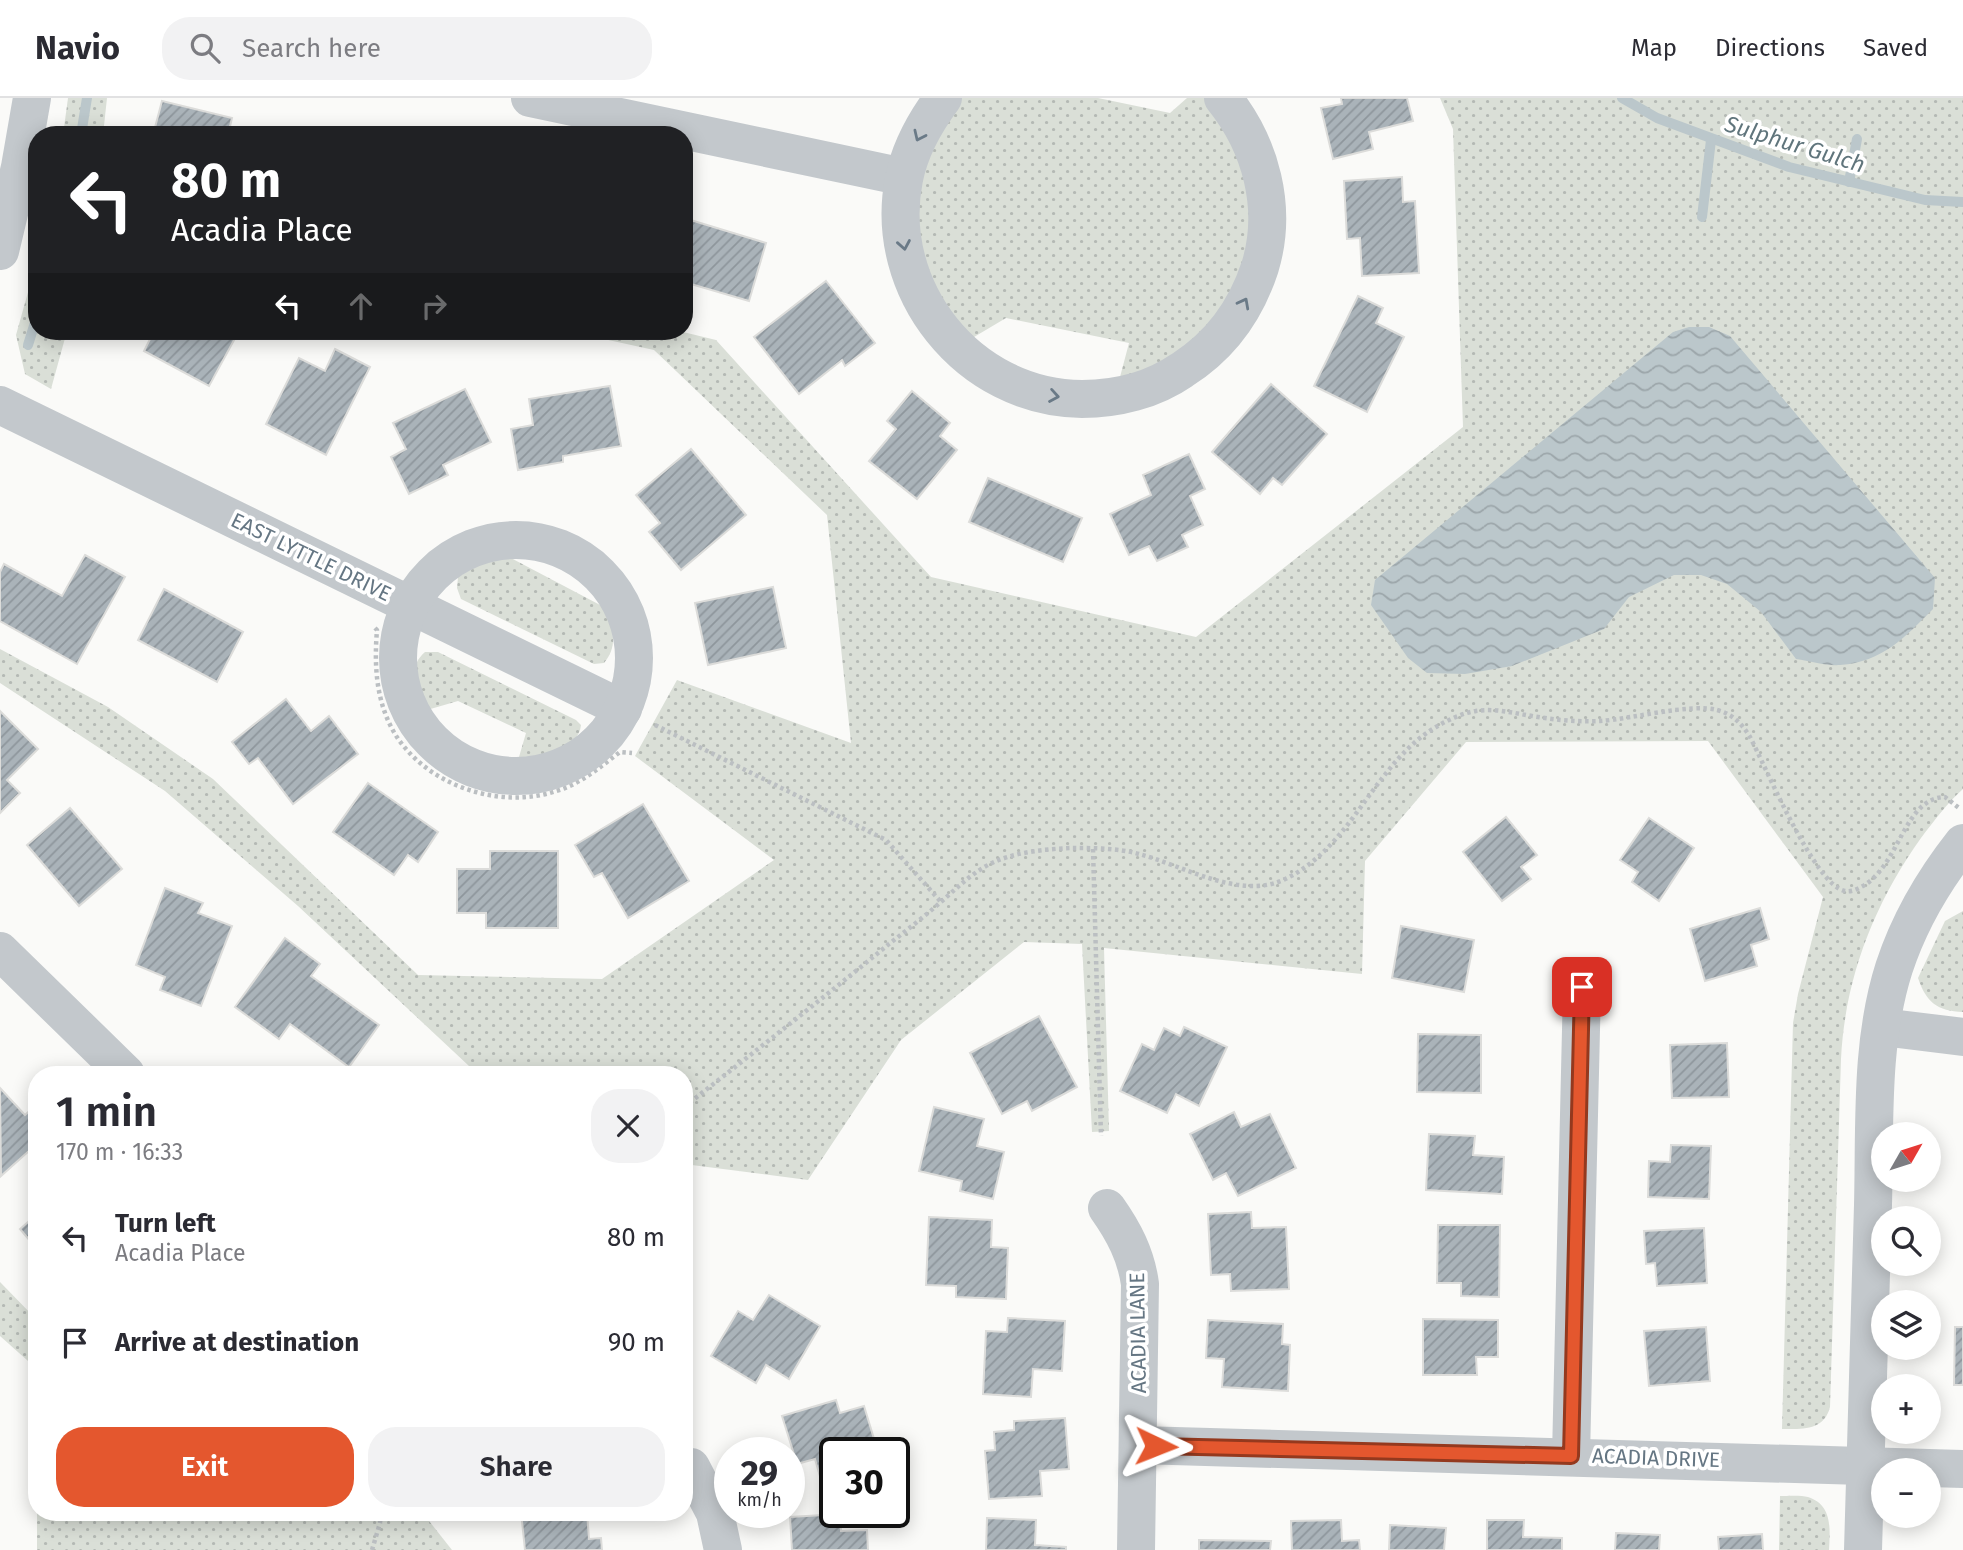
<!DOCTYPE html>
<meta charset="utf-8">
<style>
body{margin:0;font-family:"Fira Sans",sans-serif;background:#f2f2f3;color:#2b2b33;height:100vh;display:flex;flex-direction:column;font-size:26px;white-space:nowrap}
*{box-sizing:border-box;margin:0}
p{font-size:23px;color:#7c7c81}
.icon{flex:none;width:38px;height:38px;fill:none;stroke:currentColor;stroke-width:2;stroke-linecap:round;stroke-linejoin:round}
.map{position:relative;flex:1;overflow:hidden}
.details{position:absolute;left:28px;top:968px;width:665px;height:455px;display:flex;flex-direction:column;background:#fff;border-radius:28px;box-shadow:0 4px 18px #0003}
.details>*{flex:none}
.top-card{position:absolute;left:28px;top:28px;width:665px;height:214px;border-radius:28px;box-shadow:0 4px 18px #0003;background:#202124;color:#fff;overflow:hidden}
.needle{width:46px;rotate:51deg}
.tools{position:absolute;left:1871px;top:1024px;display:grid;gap:14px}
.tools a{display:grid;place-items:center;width:70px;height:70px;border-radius:50%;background:#fff;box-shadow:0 4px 18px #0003;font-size:35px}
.speed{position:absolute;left:714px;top:1339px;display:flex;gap:14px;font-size:35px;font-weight:700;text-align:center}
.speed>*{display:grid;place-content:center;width:91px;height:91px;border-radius:50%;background:#fff;box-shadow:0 4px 18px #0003;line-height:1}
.speed small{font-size:18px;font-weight:400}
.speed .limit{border:4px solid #111;border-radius:10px;background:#fff;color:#111}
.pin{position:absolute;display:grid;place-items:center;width:60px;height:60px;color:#fff;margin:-30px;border-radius:14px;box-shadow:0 4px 10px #0006}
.me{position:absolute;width:77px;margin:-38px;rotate:92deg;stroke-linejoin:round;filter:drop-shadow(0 0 5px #0008)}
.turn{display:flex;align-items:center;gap:24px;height:147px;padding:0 28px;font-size:32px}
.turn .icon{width:91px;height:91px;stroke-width:2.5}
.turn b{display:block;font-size:49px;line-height:60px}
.lanes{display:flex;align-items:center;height:66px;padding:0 28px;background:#0003;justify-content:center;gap:35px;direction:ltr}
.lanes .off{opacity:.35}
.round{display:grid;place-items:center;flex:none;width:74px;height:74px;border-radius:28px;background:#f2f2f3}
.head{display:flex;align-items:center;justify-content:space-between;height:119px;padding:0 28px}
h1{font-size:42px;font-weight:600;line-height:52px}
.button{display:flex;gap:14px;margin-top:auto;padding:14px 28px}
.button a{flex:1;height:80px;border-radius:28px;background:#e4572e;color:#fff;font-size:28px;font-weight:600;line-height:80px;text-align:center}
.button a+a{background:#f2f2f3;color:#2b2b33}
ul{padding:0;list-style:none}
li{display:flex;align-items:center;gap:21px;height:105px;padding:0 28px}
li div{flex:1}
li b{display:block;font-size:26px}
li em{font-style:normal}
header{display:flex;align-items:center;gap:42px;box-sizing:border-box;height:98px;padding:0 35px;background:#fff;border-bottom:2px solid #e1e1e2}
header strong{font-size:33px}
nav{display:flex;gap:38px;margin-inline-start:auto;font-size:24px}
.search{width:490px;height:63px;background:#f2f2f3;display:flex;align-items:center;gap:18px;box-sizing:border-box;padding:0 24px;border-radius:28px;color:#7c7c81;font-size:26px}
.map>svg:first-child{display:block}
</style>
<header>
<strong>Navio</strong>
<div class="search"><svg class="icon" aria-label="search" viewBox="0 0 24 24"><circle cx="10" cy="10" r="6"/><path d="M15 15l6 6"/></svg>Search here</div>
<nav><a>Map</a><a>Directions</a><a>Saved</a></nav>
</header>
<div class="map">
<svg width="1963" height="1452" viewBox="0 0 1963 1452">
<defs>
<pattern id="grass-dots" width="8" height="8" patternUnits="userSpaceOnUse" patternTransform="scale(1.75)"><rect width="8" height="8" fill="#dadfd7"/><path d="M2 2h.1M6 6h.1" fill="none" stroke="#b4b9b4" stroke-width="1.8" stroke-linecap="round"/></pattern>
<pattern id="water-waves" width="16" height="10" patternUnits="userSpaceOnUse" patternTransform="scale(1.75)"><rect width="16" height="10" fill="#bbc7cb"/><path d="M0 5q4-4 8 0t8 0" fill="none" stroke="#9ca6aa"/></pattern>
<pattern id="building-hatch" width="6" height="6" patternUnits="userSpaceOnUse" patternTransform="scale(1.75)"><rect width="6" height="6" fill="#aab3b9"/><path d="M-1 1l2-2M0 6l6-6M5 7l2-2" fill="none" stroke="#8e969c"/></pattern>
</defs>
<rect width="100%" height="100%" fill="#fafaf8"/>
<g fill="url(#grass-dots)">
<path d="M68,0H107L103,37H63Z"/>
<path d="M960,0H1098L1170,15L1187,0H1209L1250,74L1253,148L1215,224L1171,265L1120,279L1129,245L1006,220L969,242L948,221L914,141L918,75Z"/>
<path d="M1440,0H1963V691C1947,705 1934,723 1921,740C1874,806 1845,880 1841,961L1830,1309C1824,1333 1802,1331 1782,1331L1793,925L1798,896L1823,799L1708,643L1466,644L1365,763L1362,876L1104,850L1109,1033L1092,1034L1082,846L1024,844L901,942L808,1082L684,1066V976H472L469,968L298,808L165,693L0,585V551L108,609L213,681L418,877L602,881L774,762L635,658L677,582L851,645L827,417L654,252L567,233H679L716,242L931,479L1196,539L1463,329L1453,31Z"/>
<path d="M37,162V233H67L51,291L25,276L16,237Z"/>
<path d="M498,458L509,459L602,508C612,527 620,546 604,565L594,566L461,501L457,490L458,479L479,466Z"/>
<path d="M425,554H438L576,622L581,627C579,652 539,659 519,659L526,635L458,603L427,612C416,594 406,570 425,554Z"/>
<path d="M1963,813V914C1937,913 1926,904 1918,880L1945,823Z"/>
<path d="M0,1184L37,1222V1271L0,1238Z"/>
<path d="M1780,1398C1788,1398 1801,1397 1808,1399C1833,1407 1830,1432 1829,1452H1779Z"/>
<path d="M37,1414H422L452,1452H37Z"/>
</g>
<path fill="url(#water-waves)" d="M1689,229H1709L1730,238L1935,480L1933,511C1905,539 1883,564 1840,567C1826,568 1810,563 1796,561L1761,514L1727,486L1701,477H1674L1629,499L1604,531L1512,568L1465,576L1427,575L1408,560L1371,507L1375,482L1673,234Z"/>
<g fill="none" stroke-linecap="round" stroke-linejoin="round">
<g stroke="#bbc7cb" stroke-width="10">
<path d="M1622,0L1657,20L1789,69L1925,102L1963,104"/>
<path d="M81,37L87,0"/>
<path d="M1849,84L1857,41"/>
<path d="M1702,119L1711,42"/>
<path d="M28,247L37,218"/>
</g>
</g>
<g fill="url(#building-hatch)" stroke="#dcdcda" stroke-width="2">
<path d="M1341,0H1407L1413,23L1369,34L1373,51L1333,61L1321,10L1342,6Z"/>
<path d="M162,3L232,20L228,37H153Z"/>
<path d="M1402,79L1403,104L1415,103L1419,175L1362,178L1360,140L1347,141L1344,83Z"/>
<path d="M684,120L766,145L749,203L684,184Z"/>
<path d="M826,183L875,245L845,268L842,262L799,296L754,239Z"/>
<path d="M1358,198L1383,210L1376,225L1404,239L1367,314L1314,288Z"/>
<path d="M154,233H239L209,288L144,253Z"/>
<path d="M335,251L370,269L326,357L266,326L299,260L325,273Z"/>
<path d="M1271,286L1327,336L1282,387L1273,380L1260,396L1212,354Z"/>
<path d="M610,288L621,348L563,358V364L518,372L511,331L533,327L529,301Z"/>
<path d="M465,291L491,344L443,367L448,377L409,396L391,359L406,351L393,325Z"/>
<path d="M912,293L950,325L940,338L957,352L917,401L869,363L896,331L887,323Z"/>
<path d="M691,351L746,417L681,472L649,434L660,425L636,397Z"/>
<path d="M1189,356L1205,391L1190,398L1203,427L1182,437L1188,449L1157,463L1149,448L1129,457L1110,416L1151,397L1143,377Z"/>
<path d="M988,380L1082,420L1063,464L969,424Z"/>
<path d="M85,457L125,479L77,566L0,523V474L4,466L62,498Z"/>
<path d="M773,489L786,550L708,567L695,505Z"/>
<path d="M164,491L243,534L217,584L138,542Z"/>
<path d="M286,601L311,633L329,618L358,656L293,706L258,660L249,666L232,644Z"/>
<path d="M0,613L38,651L7,682L20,695L0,715Z"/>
<path d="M368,685L438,734L418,764L408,757L394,777L333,734Z"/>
<path d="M643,706L689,783L628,820L602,775L594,779L575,747Z"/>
<path d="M70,710L122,771L79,808L27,747Z"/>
<path d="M1506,719L1537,757L1521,769L1531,781L1502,803L1463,754Z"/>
<path d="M1649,720L1694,750L1659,803L1632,784L1638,774L1620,762Z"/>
<path d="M490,753H558V830H486V815H457V771H490Z"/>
<path d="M165,790L203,805L198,815L232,828L201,908L160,892L165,879L136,867Z"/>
<path d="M1760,810L1769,841L1751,847L1757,868L1705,883L1690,831Z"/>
<path d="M1401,828L1474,842L1464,894L1392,880Z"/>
<path d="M285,840L320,866L311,878L379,927L349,969L290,926L279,941L235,909Z"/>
<path d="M1039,918L1077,989L1032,1013L1027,1003L1002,1016L970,955Z"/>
<path d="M1184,929L1227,949L1199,1008L1176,996L1167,1015L1120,993L1142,946L1154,952L1164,930L1180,938Z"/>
<path d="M1418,936L1481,937V995L1417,994Z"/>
<path d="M1727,945L1729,999L1672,1000L1670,947Z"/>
<path d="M0,990L25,1017L37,1006V1059L30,1052L1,1078Z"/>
<path d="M934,1009L984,1021L977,1048L1004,1054L993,1101L960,1093L962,1083L919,1073Z"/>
<path d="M1234,1014L1241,1029L1270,1016L1296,1070L1238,1098L1226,1075L1213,1082L1190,1036Z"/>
<path d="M1429,1036L1475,1038L1473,1057L1504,1059L1502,1096L1426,1092Z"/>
<path d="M1671,1047L1711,1048L1709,1101L1648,1099L1649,1063L1670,1064Z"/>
<path d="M1251,1114L1252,1130L1286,1129L1289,1191L1231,1193L1230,1176L1211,1177L1208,1116Z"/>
<path d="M37,1116V1151L20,1131Z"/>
<path d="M929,1119L992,1122L991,1149L1008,1150L1006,1201L956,1199V1188L926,1187Z"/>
<path d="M1438,1127H1500L1499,1199L1461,1198V1185H1437Z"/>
<path d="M1704,1130L1707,1185L1657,1188L1655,1165L1646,1166L1644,1133Z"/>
<path d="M769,1197L820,1228L789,1281L766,1267L756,1285L711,1258L738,1213L753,1222Z"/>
<path d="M1008,1220L1065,1223L1062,1273L1033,1271L1031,1299L983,1296L986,1233L1007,1234Z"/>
<path d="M1423,1221L1498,1222V1259H1476L1477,1277H1423Z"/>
<path d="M1208,1222L1283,1226L1282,1246L1290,1247L1288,1293L1222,1289L1224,1261L1206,1260Z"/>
<path d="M1706,1229L1710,1283L1649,1288L1644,1233Z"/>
<path d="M1955,1229H1963V1287H1954Z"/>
<path d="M836,1302L840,1315L864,1308L878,1354H835V1385L823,1389L815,1361L797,1366L782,1318Z"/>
<path d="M1065,1320L1069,1371L1040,1373L1042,1398L989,1401L985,1353L995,1352L994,1334L1014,1332V1323Z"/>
<path d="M521,1414H587L589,1441L601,1440L602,1452H525Z"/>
<path d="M840,1416L841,1433L867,1432L868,1452H792L790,1419Z"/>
<path d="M987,1420L1036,1422L1035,1447L1066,1449V1452H986Z"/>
<path d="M1341,1422L1342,1443L1359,1442L1360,1452H1292L1291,1423Z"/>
<path d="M1487,1422H1524L1523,1439L1562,1440V1452H1487Z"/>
<path d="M1390,1427L1446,1430L1444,1452H1389Z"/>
<path d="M1616,1435L1660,1437L1659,1452H1615Z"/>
<path d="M1762,1436L1763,1452H1719L1718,1439Z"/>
<path d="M1199,1442L1271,1443L1270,1452H1199Z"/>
</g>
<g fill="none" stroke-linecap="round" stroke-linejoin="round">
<g stroke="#bbbfc2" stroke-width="4.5" stroke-dasharray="3.5 3.5" stroke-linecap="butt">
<path d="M375,530L377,532C374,568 376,604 395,636C427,688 500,712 556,693C581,686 600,669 620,654L632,655"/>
<path d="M655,627L886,742L941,804"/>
<path d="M1093,751L1101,1038"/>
<path d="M684,1009C753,955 822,901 889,846C907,832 925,818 942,803C958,789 973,774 992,765C1015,754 1046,751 1071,750C1093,750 1118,750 1139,756C1182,767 1239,802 1283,782C1352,751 1373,666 1436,629C1448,622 1462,615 1476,613C1495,610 1513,615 1532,618C1554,622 1577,624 1600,623C1631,621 1691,605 1717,612C1733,616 1742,626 1750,639C1765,667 1815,788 1845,793C1850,794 1856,792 1861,789C1900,769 1903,700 1945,699L1959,710"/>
<path d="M372,1452L380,1425L381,1414"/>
</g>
<g stroke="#c3c8cc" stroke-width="38">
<path d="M530,0L904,79"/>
<path d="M943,0C925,24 910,50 904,81C882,191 968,300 1082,301C1117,301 1153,292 1182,272C1220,248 1246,212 1260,169C1278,110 1261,47 1223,0"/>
<path d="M0,153L20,69L32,0"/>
<path d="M0,307L623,611"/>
<circle cx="516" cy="560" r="118"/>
<path d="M0,853L126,976"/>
<path d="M1882,929L1963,939"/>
<path d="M1107,1110C1124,1134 1136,1157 1140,1186L1136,1452"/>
<path d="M1139,1347L1963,1371"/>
<path d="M1571,1358L1582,889"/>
<path d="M691,1369L715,1415L723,1452"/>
<path d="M1863,1452C1866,1337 1870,1222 1873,1107C1875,1029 1870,945 1894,870C1909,824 1933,783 1963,745"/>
</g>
</g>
<defs><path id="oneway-chevron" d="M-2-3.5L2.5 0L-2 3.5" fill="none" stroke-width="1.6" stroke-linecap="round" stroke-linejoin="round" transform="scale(1.75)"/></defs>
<g stroke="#6a7a87">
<use href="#oneway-chevron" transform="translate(919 38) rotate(115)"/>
<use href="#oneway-chevron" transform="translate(904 147) rotate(80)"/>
<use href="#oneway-chevron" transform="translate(1244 205) rotate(-62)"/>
<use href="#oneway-chevron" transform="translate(1054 298) rotate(10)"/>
</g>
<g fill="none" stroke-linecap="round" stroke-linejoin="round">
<g stroke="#94391e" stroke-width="18">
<path id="route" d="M1156,1348L1571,1358L1582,889"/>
</g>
<use href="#route" stroke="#e4572e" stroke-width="12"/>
</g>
<g text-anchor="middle" stroke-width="7" stroke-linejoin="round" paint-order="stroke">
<g font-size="21" fill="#657683" stroke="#fff">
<text transform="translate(311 459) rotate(26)" y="7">EAST LYTTLE DRIVE</text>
<text transform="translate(1138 1235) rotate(-91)" y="7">ACADIA LANE</text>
<text transform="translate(1656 1360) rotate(2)" y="7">ACADIA DRIVE</text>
</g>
<g font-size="23" font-style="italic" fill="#60757c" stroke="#fff">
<text transform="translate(1795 46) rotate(17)" y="8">Sulphur Gulch</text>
</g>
</g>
</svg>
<div class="tools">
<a><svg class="needle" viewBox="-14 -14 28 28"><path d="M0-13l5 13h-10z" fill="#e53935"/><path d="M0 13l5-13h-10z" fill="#7c7c81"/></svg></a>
<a><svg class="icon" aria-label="search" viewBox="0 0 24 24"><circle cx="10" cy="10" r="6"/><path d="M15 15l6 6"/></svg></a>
<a><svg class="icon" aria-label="layers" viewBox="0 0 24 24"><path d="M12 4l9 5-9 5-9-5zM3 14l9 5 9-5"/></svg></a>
<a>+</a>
<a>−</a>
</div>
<div class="speed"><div>29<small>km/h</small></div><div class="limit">30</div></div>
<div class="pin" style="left:1582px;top:889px;background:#d93025"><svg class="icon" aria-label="arrive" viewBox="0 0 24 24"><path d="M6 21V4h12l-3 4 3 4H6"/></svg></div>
<svg class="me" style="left:1156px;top:1348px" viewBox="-20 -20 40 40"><path d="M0-17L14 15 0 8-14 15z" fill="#e4572e" stroke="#fff" stroke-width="4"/></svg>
<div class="top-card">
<div class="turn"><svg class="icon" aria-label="left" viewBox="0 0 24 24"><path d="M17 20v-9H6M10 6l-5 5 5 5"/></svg><div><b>80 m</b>Acadia Place</div></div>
<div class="lanes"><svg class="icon" aria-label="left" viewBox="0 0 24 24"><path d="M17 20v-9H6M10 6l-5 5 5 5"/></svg><svg class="icon off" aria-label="ahead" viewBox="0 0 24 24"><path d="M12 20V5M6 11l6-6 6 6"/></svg><svg class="icon off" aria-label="right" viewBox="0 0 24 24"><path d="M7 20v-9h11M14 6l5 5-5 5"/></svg></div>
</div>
<section class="details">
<div class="head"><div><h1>1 min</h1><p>170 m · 16:33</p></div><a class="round"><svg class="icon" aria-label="close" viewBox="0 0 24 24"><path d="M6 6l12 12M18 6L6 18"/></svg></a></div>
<ul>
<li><svg class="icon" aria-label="left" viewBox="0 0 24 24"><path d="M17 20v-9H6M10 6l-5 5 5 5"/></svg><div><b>Turn left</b><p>Acadia Place</p></div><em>80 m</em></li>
<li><svg class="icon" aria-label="arrive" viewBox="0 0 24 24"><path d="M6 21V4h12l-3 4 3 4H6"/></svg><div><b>Arrive at destination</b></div><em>90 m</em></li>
</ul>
<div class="button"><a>Exit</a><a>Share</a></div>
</section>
</div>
